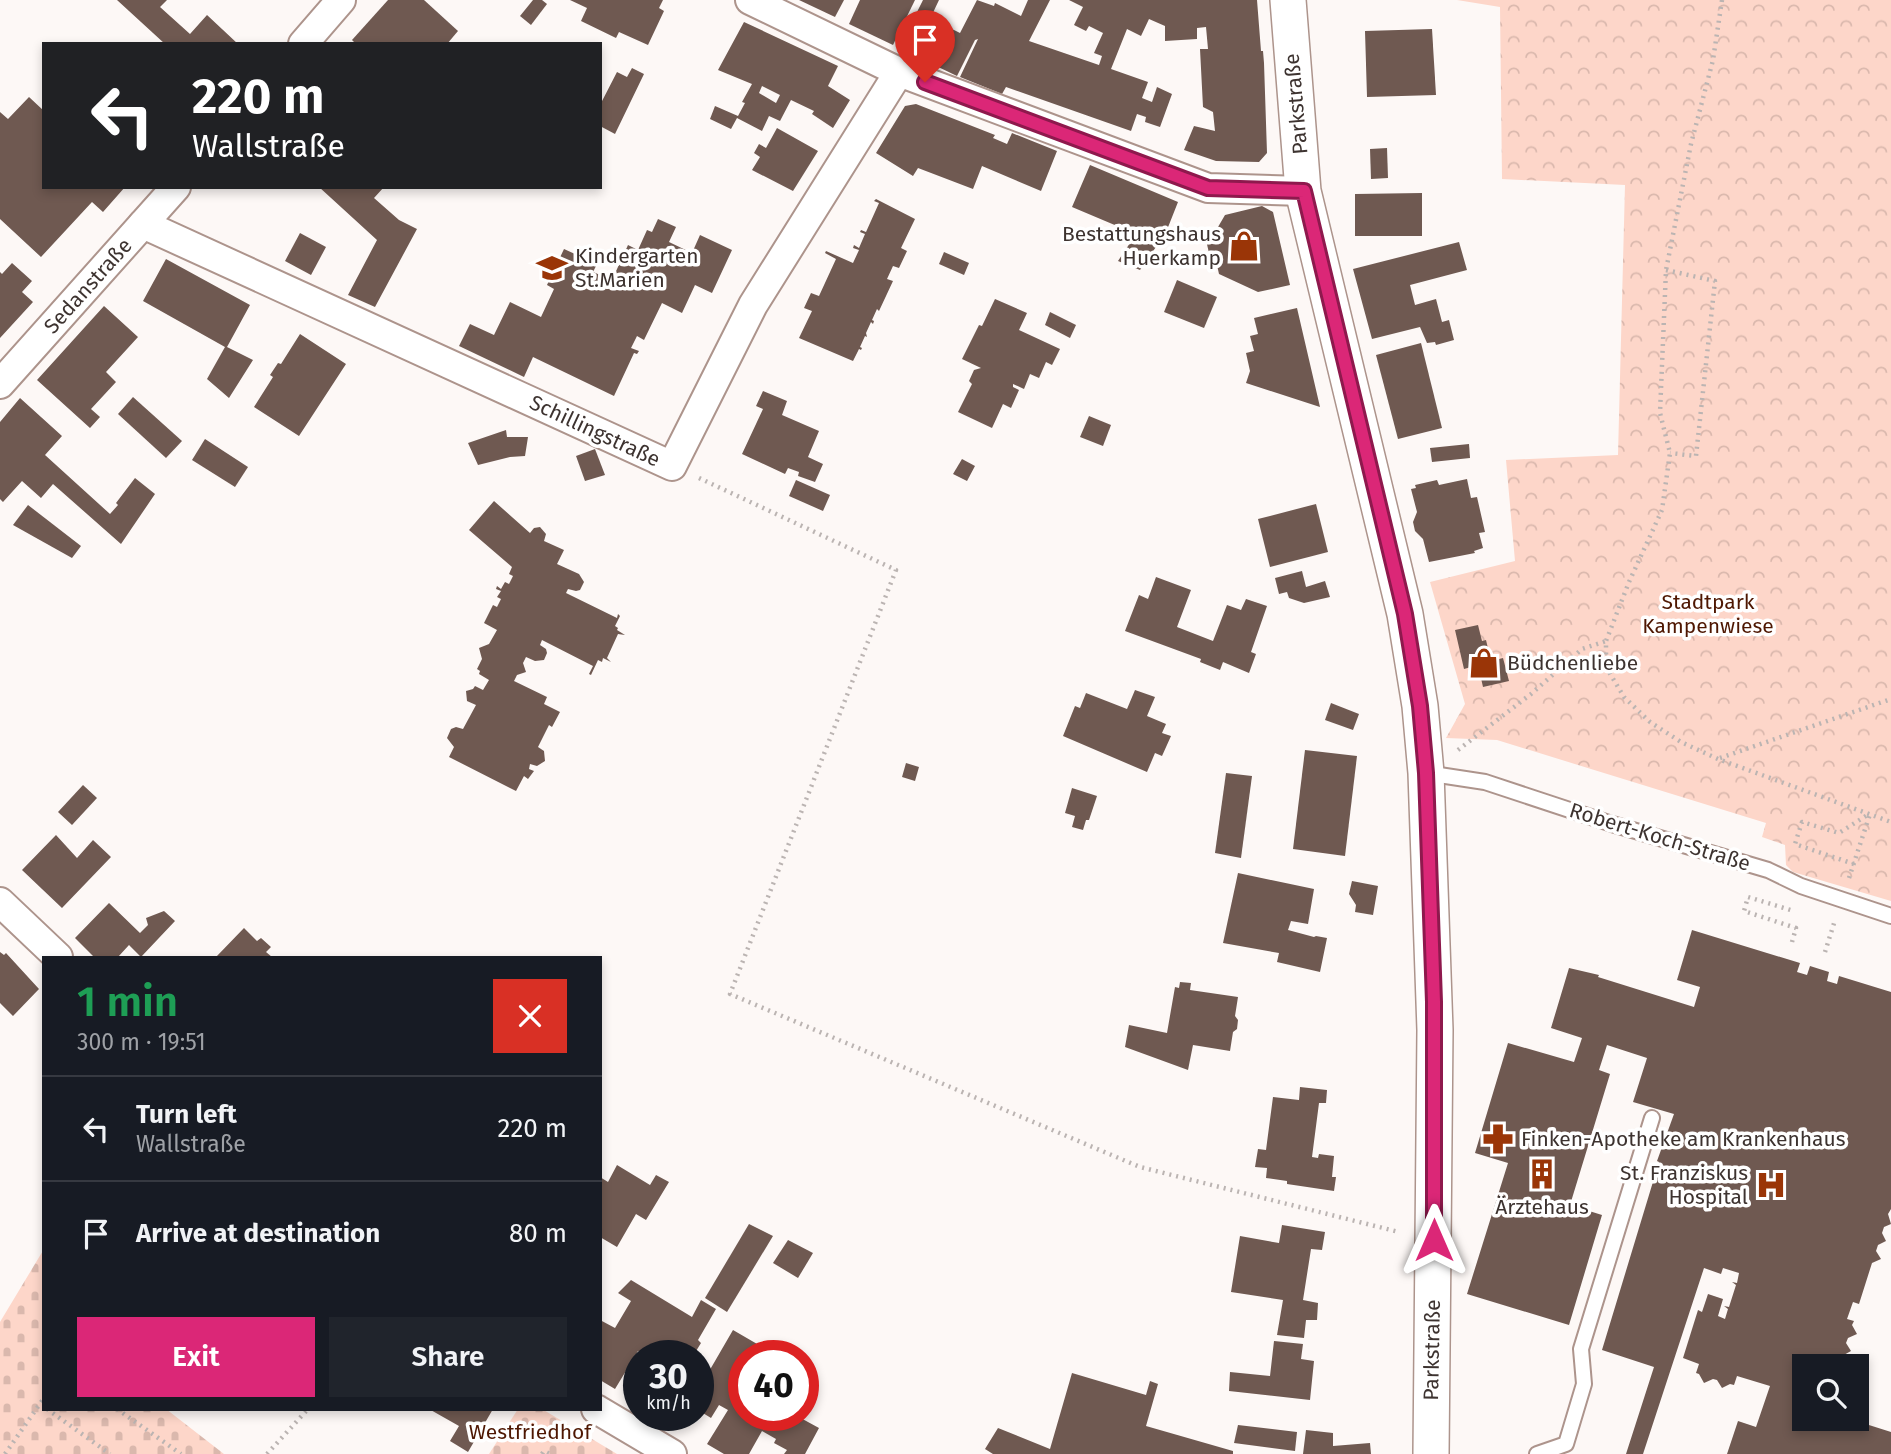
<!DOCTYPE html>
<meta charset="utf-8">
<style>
body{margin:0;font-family:"Fira Sans",sans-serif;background:#20242c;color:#f1f3f6;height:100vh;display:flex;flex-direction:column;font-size:26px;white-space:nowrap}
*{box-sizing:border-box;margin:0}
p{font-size:23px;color:#9ea1a6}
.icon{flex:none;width:38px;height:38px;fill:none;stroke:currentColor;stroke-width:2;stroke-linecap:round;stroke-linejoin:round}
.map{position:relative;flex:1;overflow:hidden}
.sheet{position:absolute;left:42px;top:956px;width:560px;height:455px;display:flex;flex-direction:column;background:#171b24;border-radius:0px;box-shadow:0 4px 10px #0003}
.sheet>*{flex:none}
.top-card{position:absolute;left:42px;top:42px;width:560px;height:147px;border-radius:0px;box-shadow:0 4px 10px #0003;background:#202124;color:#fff;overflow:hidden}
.fabs{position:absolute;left:1792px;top:1354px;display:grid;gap:14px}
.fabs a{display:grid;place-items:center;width:77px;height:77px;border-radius:0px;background:#171b24;box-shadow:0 4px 10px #0003;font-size:35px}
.speed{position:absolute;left:623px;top:1340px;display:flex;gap:14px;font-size:35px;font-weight:700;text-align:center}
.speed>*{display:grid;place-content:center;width:91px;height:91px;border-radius:50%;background:#171b24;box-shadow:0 4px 10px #0003;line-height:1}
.speed small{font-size:18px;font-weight:400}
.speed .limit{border:10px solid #d22;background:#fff;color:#111}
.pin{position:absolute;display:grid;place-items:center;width:60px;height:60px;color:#fff;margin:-72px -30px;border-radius:50% 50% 50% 0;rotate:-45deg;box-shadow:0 0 7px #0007}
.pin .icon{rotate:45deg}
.me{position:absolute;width:77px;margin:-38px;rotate:0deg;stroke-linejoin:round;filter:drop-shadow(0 0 5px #0008)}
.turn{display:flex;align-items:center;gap:24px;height:147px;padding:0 35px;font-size:32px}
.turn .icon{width:91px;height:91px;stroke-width:2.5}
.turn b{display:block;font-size:49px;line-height:60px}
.round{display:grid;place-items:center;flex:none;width:74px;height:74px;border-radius:0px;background:#20242c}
.head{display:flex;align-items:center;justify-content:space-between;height:119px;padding:0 35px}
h1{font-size:42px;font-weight:600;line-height:52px;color:#1e9e55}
.button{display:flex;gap:14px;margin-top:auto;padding:14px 35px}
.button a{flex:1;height:80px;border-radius:0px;background:#db2777;color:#fff;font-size:28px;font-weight:600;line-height:80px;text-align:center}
.button a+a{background:#20242c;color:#f1f3f6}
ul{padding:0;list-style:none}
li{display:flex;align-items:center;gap:21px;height:105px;padding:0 35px;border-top:2px solid #363941}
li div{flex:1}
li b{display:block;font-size:26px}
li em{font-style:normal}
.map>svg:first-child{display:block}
</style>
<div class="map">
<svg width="1891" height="1454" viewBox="0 0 1891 1454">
<defs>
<pattern id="cemetery-stones" width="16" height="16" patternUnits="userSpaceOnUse" patternTransform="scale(1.75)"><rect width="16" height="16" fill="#fdd6c9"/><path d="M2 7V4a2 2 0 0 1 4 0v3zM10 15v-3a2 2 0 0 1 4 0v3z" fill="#dab8ad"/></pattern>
<pattern id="park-crowns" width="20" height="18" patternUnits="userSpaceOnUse" patternTransform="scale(1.75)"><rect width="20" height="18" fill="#fdd6c9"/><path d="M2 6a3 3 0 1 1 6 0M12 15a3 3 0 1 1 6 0" fill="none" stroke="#dab8ad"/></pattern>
</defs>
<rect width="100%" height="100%" fill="#fdf8f6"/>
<g fill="url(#cemetery-stones)">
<path d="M44,1249V1409H166L224,1454H0V1322Z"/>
<path d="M518,1409H542L617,1454H489Z"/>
</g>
<path fill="url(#park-crowns)" d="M1457,0H1891V901L1793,872L1786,865L1785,845L1762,837L1766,823L1497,740L1446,738L1465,704L1430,582L1515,561L1506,460L1618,455L1625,185L1502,179L1500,7Z"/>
<g fill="#6f5951" fill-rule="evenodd">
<path d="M117,0H167L160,7L190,34L207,15L238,44H165Z"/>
<path d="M388,0H424L458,31L447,44H356L352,40Z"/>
<path d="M533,0H542L547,4L531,25L520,16Z"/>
<path d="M570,0H663L659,8L664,11L648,45L619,32L616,38L581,21L587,8Z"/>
<path d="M799,0H844L835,17Z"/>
<path d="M860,0H915L893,45L849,24Z"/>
<path d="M923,0H939L930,19L936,21L937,19L939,20L938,22L960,33L977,0L994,6L995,3L1021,16L1028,0H1050L1029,41L1099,65L1102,56L1094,53L1103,33L1089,26L1086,31L1074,25L1083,7L1069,0H1257L1261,51H1263L1264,63L1267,153L1259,162L1216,161L1184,150L1194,126L1215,131L1213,112L1203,107L1200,49H1208L1206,27L1197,28V39L1165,41V26L1149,19L1141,36L1127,29L1111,69L1148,82L1142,98L1152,102L1157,87L1172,94L1160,127L1145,122L1146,117L1137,114L1131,131L1006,87L1002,94L960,77L978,39L975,40L957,76L907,52L923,17L916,14Z"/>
<path d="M744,22L838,66L828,86L850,100L833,128L812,114L814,111L791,100L780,121L769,116L762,131L737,118L731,129L710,119L715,106L738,116L745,103L742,102L752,84L718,70ZM762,86L780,95L776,103L759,93Z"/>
<path d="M1432,29L1436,95L1367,97L1365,31Z"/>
<path d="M632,68L644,74L615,134L600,126V105L617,72L627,77Z"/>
<path d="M29,97L44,111V187H125L103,212L92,202L41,257L0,219V112L8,119Z"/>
<path d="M916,104L995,135L993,138L1007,144L1012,133L1057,151L1041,191L982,166L973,189L918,168L913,176L876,153L905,106Z"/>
<path d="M777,128L818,151L793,191L752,170L760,157L754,153L759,144L766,148Z"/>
<path d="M1387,148L1388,178L1371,179L1370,149Z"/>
<path d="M1090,165L1178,202L1161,245L1158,244L1140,270L1118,261L1136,234L1072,207Z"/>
<path d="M319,187H384L374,198L399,220L417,229L375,307L348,295L377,240Z"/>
<path d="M1422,193V236H1355V194Z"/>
<path d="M876,199L915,219L901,248L907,251L899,268L893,266L887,279L893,281L879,311L877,309L872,320L874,321L873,324L871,322L866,333L867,337L865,336L860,347L862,348L861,350L859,349L853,361L799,338L812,311L804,308L811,293L819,296L836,259L825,253L826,251L853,263L859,250L853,248L854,245L859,248L865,234L860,232L861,230L866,232L879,203L874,201Z"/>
<path d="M1262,206L1273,212L1290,285L1258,292L1219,274L1214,252L1209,253L1206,240L1211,239L1225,215Z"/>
<path d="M658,219L676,227L669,242L692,253L700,235L732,250L712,293L695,285L682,313L662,303L644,340L637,336L631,348L639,351L637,354L634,353L614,396L533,357L524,377L459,346L470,324L494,335L510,302L541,317L554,289L547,285L564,249L597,264L593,272L612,280L628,245L638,250L647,230L652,232Z"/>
<path d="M300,233L326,247L311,275L285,261Z"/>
<path d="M1459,242L1467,270L1410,285L1415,305L1436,299L1442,322L1449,320L1454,340L1436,345L1435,342L1427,343L1420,327L1372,339L1353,269Z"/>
<path d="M944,252L969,263L964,275L939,264Z"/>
<path d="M166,259L250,305L227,347L253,360L229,398L207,379L225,347L143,301Z"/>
<path d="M12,263L32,281L22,292L33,302L0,338V272L2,274Z"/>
<path d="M1177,280L1217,297L1204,328L1164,312Z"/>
<path d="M995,299L1027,313L1019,330L1060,349L1052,365L1046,362L1039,378L1030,374L1024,389L1013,384V387L1019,390L1011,408L1003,404L992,428L958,412L972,384L969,381L974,370L981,368L962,359L979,325L982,326Z"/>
<path d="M104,306L138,337L106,372L116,382L91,409L100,417L90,428L37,380Z"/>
<path d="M1297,308L1320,407L1246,383L1250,371L1246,353L1254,351L1250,336L1258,334L1254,318Z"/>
<path d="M1050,312L1076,325L1070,338L1045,325Z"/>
<path d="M300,334L346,364L299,436L254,407L273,377L270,375L278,363L281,364Z"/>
<path d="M1421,343L1442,428L1398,439L1376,355Z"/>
<path d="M763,391L787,401L782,415L819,431L808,457L823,464L815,482L798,476L799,472L788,468L785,474L742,454L763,409L756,406Z"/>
<path d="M133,397L182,441L166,458L118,414Z"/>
<path d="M20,398L62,436L45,455L110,514L118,505L116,503L135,478L155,494L121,544L53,484L41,498L22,481L3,502L0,499V422Z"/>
<path d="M1089,416L1111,425L1103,446L1080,437Z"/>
<path d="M506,430L507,437H528L525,456L510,457L478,465L468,443Z"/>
<path d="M205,439L248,467L235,487L192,460Z"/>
<path d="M1469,444L1470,458L1432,462L1430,448Z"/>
<path d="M595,449L605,475L585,481L576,456Z"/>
<path d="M962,459L975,466L967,481L953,474Z"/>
<path d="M1467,479L1471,498L1477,497L1485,532L1479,533L1483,548L1474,551L1475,553L1429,562L1423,539L1415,531L1413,522L1417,512L1411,489L1416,488L1415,485L1437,480L1439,485Z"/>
<path d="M796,480L830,495L823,511L789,496Z"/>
<path d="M494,501L530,533L534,528L540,527L546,534L544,541L564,550L557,564L579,574L584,582L580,590L576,591L568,589L566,593L617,618L618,614L620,616L615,626L618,628L617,630L625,635L618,634L607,658L611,662L603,658L602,662L598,660L591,675L589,674L593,666L542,640L540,645L546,649L547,653L544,660L535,661L526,657L523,663L526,672L517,675L514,681L547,697L544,704L560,712L552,727L549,725L538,747L544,751L545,761L537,766L530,764L529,769L534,771L528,779L524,776L516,791L449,757L454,747L447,738L451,729L456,727L463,729L476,705L467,701L466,691L473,689L475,686L483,690L489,680L479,674L480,671L477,669L482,659L479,648L489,644L497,630L484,623L493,605L497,607L501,599L497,597L501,591L496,589L497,586L501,589L505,582L509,584L513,576L509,574L512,567L469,530Z"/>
<path d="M1316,504L1328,552L1270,567L1258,519Z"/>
<path d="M28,505L81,546L72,558L13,525Z"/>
<path d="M1302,571L1306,587L1325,581L1330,597L1304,603L1289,598L1287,592L1279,594L1275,578Z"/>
<path d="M1156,577L1191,590L1177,627L1213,641L1227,605L1241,610L1246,599L1267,606L1251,652L1256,654L1249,673L1223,662L1220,670L1200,662L1201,659L1125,631L1139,595L1148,599Z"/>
<path d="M1478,625L1482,641L1486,640L1491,661L1503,658L1509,681L1483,687L1478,665L1464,669L1455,630Z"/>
<path d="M1135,690L1155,697L1147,716L1166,724L1162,733L1171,736L1162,756L1155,753L1147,772L1063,736L1075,706L1080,708L1086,693L1127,709Z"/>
<path d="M1331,703L1359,714L1353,730L1325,720Z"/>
<path d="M1305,750L1357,756L1345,856L1293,849Z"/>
<path d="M906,763L919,767L915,781L902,777Z"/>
<path d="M1226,773L1252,776L1241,858L1215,853Z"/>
<path d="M83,785L97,798L72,825L58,812Z"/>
<path d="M1072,788L1097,796L1089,820H1086L1083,830L1072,827L1075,816L1065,813Z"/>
<path d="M56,835L77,858L93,840L111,857L62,908L22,870Z"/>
<path d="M1238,873L1314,889L1308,924L1291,921L1288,930L1314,937L1316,936L1327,938L1320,972L1277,962L1279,953L1223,943Z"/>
<path d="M1352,881L1378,886L1373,915L1355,912L1356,905L1349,894Z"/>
<path d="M109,903L140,933L148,925L146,918L164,911L175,921L141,957L129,945L118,957H94L75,938Z"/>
<path d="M244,928L257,941L261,938L271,947L266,952L272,957H216Z"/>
<path d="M1692,930L1800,963L1797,972L1807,975L1810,966L1829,972L1827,981L1837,984L1839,976L1891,992V1209L1888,1214L1891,1224L1884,1227L1882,1233L1886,1241L1878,1245L1876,1251L1881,1259L1872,1263L1859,1304L1853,1302L1847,1319L1854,1321L1852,1325L1857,1334L1848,1338L1846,1343L1851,1351L1842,1356L1840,1361L1843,1367H1804V1419H1850L1891,1432V1454H1727L1738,1421L1756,1427L1770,1386L1737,1376L1734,1385L1730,1384L1722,1388L1717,1380L1713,1379L1704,1383L1699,1374L1696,1373L1699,1364L1683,1358L1698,1310L1702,1312L1708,1294L1723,1299L1718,1316L1725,1319L1728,1309L1724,1306L1729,1307L1736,1285L1732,1282L1737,1283L1739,1273L1723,1268L1721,1274L1704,1268L1643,1454H1626L1654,1367L1602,1350L1659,1162L1657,1161L1674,1114L1633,1102L1647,1058L1607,1045L1599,1070L1610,1074L1570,1205L1602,1215L1569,1325L1467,1294L1508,1163L1475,1153L1508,1043L1574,1062L1582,1038L1551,1028L1569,968L1599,975L1598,977L1694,1007L1700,987L1677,980Z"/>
<path d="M0,952L4,955L6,953L39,989L13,1016L0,1003Z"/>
<path d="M1180,982L1191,983L1190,990L1238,997L1235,1016L1238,1020L1237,1029L1233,1032L1230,1051L1193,1045L1188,1070L1125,1047L1129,1025L1167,1033L1175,987L1179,988Z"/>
<path d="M1300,1087L1327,1090L1326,1103H1319L1312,1157L1318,1158L1319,1154L1334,1156L1332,1177H1336L1334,1191L1287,1184V1181L1266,1178L1267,1168L1255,1167L1258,1149L1266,1150L1273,1097L1299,1100Z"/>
<path d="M617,1165L650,1185L656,1175L669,1182L646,1220L636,1214L617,1247L600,1237V1177L608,1182Z"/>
<path d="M749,1224L773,1236L727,1312L705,1298Z"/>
<path d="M1282,1225L1325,1232L1322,1250L1311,1249L1303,1300L1318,1303L1317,1320H1306L1304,1338L1277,1335L1283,1300L1231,1292L1240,1236L1279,1243Z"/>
<path d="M788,1240L813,1253L798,1278L773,1263Z"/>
<path d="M631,1280L692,1317L701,1300L716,1309L698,1340L701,1343L693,1356H646L638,1351L615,1389L600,1380V1320L615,1328L631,1301L618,1293Z"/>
<path d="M733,1330L769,1351L766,1356H744V1416H797L819,1428L805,1454H784L787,1450L774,1443L776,1439L762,1431L749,1454H724L707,1444L728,1410L719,1405L711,1418L698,1410V1386L702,1380H704Z"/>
<path d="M1274,1341L1303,1344L1301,1359L1314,1361L1310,1400L1229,1391L1230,1372L1270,1376Z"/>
<path d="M1072,1373L1146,1395L1150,1381L1158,1384L1146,1426L1233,1451V1454H993L985,1449L998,1428L1050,1449Z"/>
<path d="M429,1409H493L468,1452L450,1441L459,1426Z"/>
<path d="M1238,1425L1297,1432L1295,1451L1234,1443Z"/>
<path d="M1306,1430L1333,1433V1446L1370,1443L1371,1454H1303Z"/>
</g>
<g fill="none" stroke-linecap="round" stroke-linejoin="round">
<g stroke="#ad948c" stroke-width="18">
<g id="service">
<path d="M1426,773L1485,782L1612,824L1768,870L1801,886L1891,916"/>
<path d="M1537,1454L1566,1444L1584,1384L1581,1349L1652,1118"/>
</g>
</g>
<g stroke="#ad948c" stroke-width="32">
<g id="minor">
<path d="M750,0L899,72L1208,188L1303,191"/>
<path d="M303,44L341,0"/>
<path d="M143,224L672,466L753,305L899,72"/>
<path d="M0,384L176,187"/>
<path d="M0,902L58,957"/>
<path d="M596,1409L672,1454"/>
</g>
</g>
<g stroke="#ad948c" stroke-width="38">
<path id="tertiary" d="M1288,0L1303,191L1405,614L1420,706L1426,773L1435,1030L1431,1454"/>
</g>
<g stroke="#bbb4b2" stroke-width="4.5" stroke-dasharray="2 5" stroke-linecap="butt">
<path d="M1722,0L1713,60L1691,144L1666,270L1660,413L1670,453L1662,510L1629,582L1606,641V667L1624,697L1650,722L1681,742L1718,759L1891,822"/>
<path d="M1666,270L1715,281L1696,456L1670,453"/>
<path d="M699,478L896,570L730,994L1140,1167L1399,1232"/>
<path d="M1458,750L1531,694L1582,649L1606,641"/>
<path d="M1720,758L1891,699"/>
<path d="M1854,864L1795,844L1802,822L1839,833L1869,814"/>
<path d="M1849,878L1870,814"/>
<path d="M1792,942L1796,928L1744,911L1748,897L1794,911"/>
<path d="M1825,952L1835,920"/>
<path d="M47,1409L110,1454"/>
<path d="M117,1409L181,1454"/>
<path d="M5,1454L44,1398"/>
<path d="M267,1454L308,1409"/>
<path d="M542,1454L544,1451L550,1454"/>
</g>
<use href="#service" stroke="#fff" stroke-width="14"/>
<use href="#minor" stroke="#fff" stroke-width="28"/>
<use href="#tertiary" stroke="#fff" stroke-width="35"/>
</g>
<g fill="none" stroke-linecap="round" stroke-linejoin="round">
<g stroke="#8e194d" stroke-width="18">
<path id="route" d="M925,82L1208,188L1304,191L1405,614L1420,706L1426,773L1434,1002V1240"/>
</g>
<use href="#route" stroke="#db2777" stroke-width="12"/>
</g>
<defs>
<g id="shop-bare" transform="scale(2.415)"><path d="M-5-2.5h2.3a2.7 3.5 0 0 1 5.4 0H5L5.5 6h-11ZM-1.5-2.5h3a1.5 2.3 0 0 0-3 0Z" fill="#9a3507" stroke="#fff" stroke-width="2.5" paint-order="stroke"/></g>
<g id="school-bare" transform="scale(2.415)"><path d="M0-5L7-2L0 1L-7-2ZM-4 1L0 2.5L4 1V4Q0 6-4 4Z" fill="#9a3507" stroke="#fff" stroke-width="2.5" paint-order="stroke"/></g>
<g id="pharmacy-bare" transform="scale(2.415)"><path d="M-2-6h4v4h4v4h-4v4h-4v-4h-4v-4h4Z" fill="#9a3507" stroke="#fff" stroke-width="2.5" paint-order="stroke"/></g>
<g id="building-bare" transform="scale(2.415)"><path d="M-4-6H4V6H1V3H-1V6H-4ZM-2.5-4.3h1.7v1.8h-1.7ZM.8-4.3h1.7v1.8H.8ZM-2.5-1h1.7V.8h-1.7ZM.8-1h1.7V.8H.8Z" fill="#9a3507" stroke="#fff" stroke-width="2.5" paint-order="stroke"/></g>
<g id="hospital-bare" transform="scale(2.415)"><path d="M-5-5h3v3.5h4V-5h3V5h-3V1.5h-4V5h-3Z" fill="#9a3507" stroke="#fff" stroke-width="2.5" paint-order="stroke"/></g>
</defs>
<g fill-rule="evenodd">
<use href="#shop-bare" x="1244" y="246"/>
<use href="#school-bare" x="552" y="268"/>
<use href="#shop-bare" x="1484" y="663"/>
<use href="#pharmacy-bare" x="1498" y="1139"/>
<use href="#building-bare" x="1542" y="1174"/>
<use href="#hospital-bare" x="1771" y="1185"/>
</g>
<g text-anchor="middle" stroke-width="7" stroke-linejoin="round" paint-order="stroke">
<g font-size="21" fill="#3d3330" stroke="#fff">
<text transform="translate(1296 104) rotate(-95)" y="7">Parkstraße</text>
<text transform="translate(88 286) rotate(-48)" y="7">Sedanstraße</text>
<text transform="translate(595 431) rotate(25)" y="7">Schillingstraße</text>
<text transform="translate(1660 837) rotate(17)" y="7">Robert-Koch-Straße</text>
<text transform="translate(1432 1350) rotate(-89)" y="7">Parkstraße</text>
</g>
<g font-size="21" fill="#3d3330" stroke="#fff" text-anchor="start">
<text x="1221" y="241" text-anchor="end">Bestattungshaus<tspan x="1221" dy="24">Huerkamp</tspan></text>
<text x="575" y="263">Kindergarten<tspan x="575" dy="24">St.Marien</tspan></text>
<text x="1507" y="670">Büdchenliebe</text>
<text x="1521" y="1146">Finken-Apotheke am Krankenhaus</text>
<text x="1748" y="1180" text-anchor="end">St. Franziskus<tspan x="1748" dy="24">Hospital</tspan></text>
<text x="1542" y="1214" text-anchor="middle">Ärztehaus</text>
</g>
<g font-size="21" fill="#4e1702" stroke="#fff">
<text x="1708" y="609">Stadtpark<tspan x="1708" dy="24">Kampenwiese</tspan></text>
<text x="530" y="1439">Westfriedhof</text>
</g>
</g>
</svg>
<div class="fabs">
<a><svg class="icon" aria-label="search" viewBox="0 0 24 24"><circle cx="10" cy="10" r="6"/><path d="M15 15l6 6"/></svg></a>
</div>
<div class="speed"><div>30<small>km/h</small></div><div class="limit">40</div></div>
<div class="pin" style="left:925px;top:82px;background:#d93025"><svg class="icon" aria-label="arrive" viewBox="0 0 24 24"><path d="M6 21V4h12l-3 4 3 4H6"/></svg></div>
<svg class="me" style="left:1434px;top:1240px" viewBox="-20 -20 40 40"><path d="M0-17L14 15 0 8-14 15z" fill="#db2777" stroke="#fff" stroke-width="4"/></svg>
<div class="top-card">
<div class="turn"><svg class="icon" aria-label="left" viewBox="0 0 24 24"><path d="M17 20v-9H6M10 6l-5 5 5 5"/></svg><div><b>220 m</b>Wallstraße</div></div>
</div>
<section class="sheet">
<div class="head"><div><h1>1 min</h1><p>300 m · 19:51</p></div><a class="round" style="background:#d93025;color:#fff"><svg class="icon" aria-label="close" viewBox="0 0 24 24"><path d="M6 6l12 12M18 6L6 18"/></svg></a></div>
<ul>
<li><svg class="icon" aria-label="left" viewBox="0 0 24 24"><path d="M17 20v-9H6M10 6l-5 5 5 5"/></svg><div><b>Turn left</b><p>Wallstraße</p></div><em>220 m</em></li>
<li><svg class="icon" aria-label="arrive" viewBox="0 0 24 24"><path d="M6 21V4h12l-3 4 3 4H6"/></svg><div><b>Arrive at destination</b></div><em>80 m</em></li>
</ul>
<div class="button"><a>Exit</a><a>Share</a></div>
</section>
</div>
